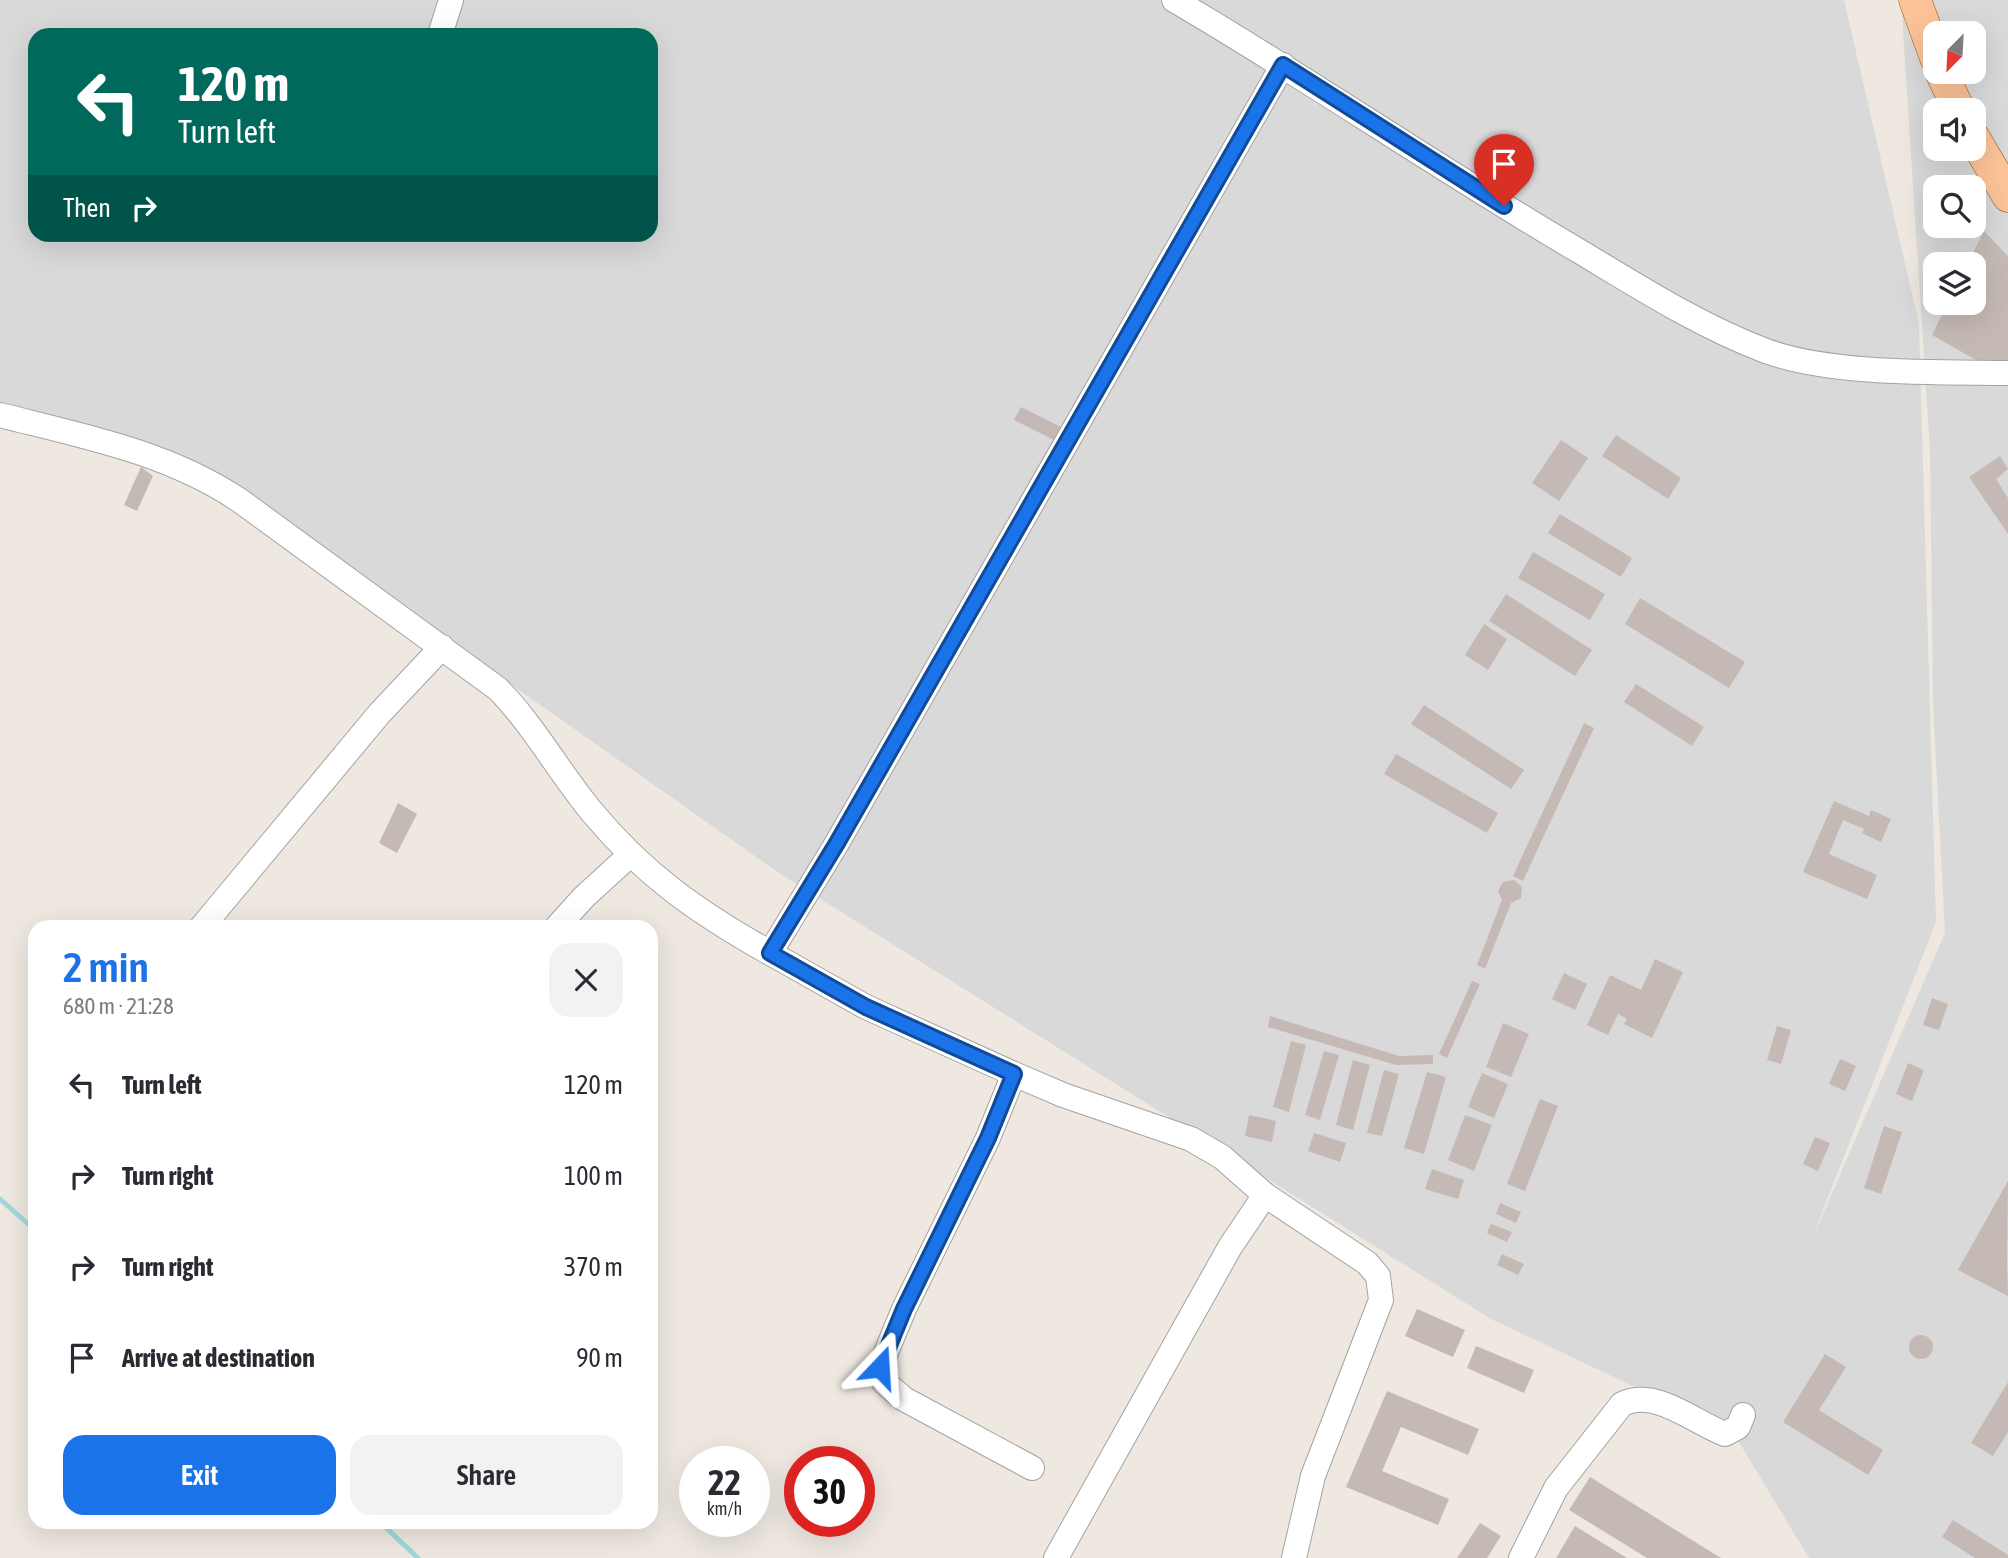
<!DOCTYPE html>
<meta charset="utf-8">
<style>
body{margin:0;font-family:"Asap Condensed",sans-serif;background:#f2f2f3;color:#2b2b33;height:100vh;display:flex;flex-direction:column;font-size:26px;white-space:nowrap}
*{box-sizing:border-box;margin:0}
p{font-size:23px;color:#7c7c81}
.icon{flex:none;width:38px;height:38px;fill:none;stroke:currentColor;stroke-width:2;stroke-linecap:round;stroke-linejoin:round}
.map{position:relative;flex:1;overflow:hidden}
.drawer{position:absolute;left:28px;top:920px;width:630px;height:609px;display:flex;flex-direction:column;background:#fff;border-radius:21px;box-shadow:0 7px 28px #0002}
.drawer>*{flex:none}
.top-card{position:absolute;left:28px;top:28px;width:630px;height:214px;border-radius:21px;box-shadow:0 7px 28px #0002;background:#00695c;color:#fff;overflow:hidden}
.needle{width:46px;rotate:204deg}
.buttons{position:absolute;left:1923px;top:21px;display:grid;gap:14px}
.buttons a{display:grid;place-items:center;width:63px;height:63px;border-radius:14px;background:#fff;box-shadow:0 7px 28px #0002;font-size:35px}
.speed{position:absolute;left:679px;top:1446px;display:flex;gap:14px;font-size:35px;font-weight:700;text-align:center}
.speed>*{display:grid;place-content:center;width:91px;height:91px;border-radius:50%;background:#fff;box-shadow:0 7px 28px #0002;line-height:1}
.speed small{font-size:18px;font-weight:400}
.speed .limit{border:10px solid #d22;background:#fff;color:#111}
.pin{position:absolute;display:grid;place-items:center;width:60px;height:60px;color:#fff;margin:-72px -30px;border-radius:50% 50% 50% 0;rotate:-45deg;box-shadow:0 0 7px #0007}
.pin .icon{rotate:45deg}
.me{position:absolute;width:77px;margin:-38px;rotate:20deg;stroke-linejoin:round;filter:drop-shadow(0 0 5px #0008)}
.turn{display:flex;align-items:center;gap:24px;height:147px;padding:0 35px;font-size:32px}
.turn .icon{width:91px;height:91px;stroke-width:2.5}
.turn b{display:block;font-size:49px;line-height:60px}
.then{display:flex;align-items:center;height:66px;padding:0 35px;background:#0003;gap:14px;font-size:26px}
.round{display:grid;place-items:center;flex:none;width:74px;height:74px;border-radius:21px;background:#f2f2f3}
.head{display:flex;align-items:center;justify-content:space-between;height:119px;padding:0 35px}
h1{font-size:42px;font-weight:600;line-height:52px;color:#1a73e8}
.action{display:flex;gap:14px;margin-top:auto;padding:14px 35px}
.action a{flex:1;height:80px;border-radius:21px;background:#1a73e8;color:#fff;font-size:28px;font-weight:600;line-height:80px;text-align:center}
.action a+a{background:#f2f2f3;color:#2b2b33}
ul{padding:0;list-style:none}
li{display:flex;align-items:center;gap:21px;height:91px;padding:0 35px}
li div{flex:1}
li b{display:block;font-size:26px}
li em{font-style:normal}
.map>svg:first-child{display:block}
</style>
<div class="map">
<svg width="2008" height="1558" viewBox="0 0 2008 1558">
<rect width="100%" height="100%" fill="#eee8e1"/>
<path fill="#dad9d9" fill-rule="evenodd" d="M0,0H1844L1919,324L1936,922L1809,1246L1945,933L1933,704L1930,450L1901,0H2008V1558H1809L1734,1434L1491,1319L779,873L221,480L0,422ZM1936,33H1974V72H1936ZM35,35H651V234H35ZM1936,110H1974V149H1936ZM1936,187H1974V226H1936ZM1936,264H1974V303H1936Z"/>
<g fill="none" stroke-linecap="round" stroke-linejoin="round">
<g stroke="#a1d7dc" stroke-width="5">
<path d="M0,1199L35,1230"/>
<path d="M380,1522L418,1558"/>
</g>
</g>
<g fill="#c5b9b5">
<path d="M1984,231L2008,256V360H1976L1932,335L1948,303H1974V264H1967Z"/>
<path d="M1021,407L1063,428L1056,441L1014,420Z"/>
<path d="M1616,435L1681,478L1668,499L1602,456Z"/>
<path d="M1561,440L1588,458L1559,501L1532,483Z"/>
<path d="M2000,456L2008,469L1996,479L2008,498V534L1969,477Z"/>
<path d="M141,467L153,476L137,511L124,505Z"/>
<path d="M1560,514L1632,558L1621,577L1548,533Z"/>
<path d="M1533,552L1605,594L1590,620L1518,578Z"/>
<path d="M1506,594L1592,650L1575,676L1489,621Z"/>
<path d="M1640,598L1745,662L1729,688L1625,624Z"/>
<path d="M1484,624L1507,639L1488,670L1465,655Z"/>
<path d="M1636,684L1704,727L1692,746L1624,702Z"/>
<path d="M1424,705L1524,770L1511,789L1411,724Z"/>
<path d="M1584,723L1594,728L1523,881L1513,876Z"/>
<path d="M1396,754L1498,813L1487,833L1384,774Z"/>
<path d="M1834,801L1869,816L1871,810L1891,819L1881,842L1862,833L1864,829L1843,820L1829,854L1877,875L1867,899L1803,872Z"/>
<path d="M398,803L417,814L397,853L379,843Z"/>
<path d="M1514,880L1522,887L1521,898L1511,903L1485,969L1477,965L1502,900L1498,891L1503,882Z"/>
<path d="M1655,959L1683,972L1652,1038L1624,1024L1627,1019L1618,1014L1608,1035L1587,1025L1610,975L1641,990Z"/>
<path d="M1564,973L1587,984L1575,1010L1552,999Z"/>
<path d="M1472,981L1480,984L1447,1058L1439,1054Z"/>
<path d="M1932,998L1948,1004L1939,1030L1923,1025Z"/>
<path d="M1270,1016L1399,1056L1433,1055V1064L1396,1065L1268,1027Z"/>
<path d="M1503,1023L1529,1034L1511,1077L1486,1067Z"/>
<path d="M1777,1026L1791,1030L1781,1064L1767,1060Z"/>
<path d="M1291,1041L1306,1045L1289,1112L1273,1107Z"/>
<path d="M1324,1051L1339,1055L1320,1120L1305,1115Z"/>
<path d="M1840,1059L1856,1066L1845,1091L1829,1084Z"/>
<path d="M1353,1060L1370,1065L1353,1130L1336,1125Z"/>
<path d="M1908,1063L1924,1070L1912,1101L1896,1094Z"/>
<path d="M1384,1070L1399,1074L1382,1136L1367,1133Z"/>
<path d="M1427,1072L1446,1077L1424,1154L1404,1148Z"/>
<path d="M1482,1073L1508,1084L1494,1118L1468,1107Z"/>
<path d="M1540,1099L1558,1106L1525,1191L1507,1184Z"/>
<path d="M1249,1115L1276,1121L1272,1142L1245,1136Z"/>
<path d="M1465,1115L1492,1125L1474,1171L1448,1160Z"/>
<path d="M1884,1126L1902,1132L1881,1194L1864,1188Z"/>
<path d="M1314,1133L1346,1143L1340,1162L1308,1151Z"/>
<path d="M1815,1137L1830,1143L1818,1171L1803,1164Z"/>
<path d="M1432,1169L1464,1180L1458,1199L1425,1189Z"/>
<path d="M2008,1181L2007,1263L2008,1296L1958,1270Z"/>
<path d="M1500,1203L1521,1212L1516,1223L1496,1214Z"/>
<path d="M1491,1224L1512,1232L1507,1242L1487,1233Z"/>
<path d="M1502,1254L1524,1264L1518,1275L1497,1265Z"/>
<path d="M1417,1309L1465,1330L1453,1357L1405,1336Z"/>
<circle cx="1921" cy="1347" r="12"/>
<path d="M1476,1346L1534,1370L1524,1393L1467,1368Z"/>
<path d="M1825,1354L1846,1367L1819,1410L1883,1450L1868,1475L1783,1422Z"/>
<path d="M2008,1382V1432L1993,1456L1971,1443Z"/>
<path d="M1387,1391L1479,1429L1468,1455L1401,1427L1382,1471L1449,1499L1438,1525L1346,1487Z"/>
<path d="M1590,1477L1721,1558H1647L1569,1510Z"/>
<path d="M1953,1520L2008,1555V1558H1975L1942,1537Z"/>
<path d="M1480,1523L1501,1536L1487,1558H1457Z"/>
<path d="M1575,1526L1627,1558H1556Z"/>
</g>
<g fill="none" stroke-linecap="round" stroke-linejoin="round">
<g stroke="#a3a3a3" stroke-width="26">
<g id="minor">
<path d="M1174,0C1311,80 1442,171 1579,251C1639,287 1700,326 1766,351C1832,375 1937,372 2008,373"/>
<path d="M440,35L451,0"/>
<path d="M1283,65L837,843L770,953L866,1007L1014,1074L1063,1095L1191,1139L1222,1157L1265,1195L1367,1263L1378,1276L1381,1300L1313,1476L1294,1558"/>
<path d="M0,415C83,436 167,452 239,500L498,689C534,726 559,772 592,812C644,875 699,913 770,953"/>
<path d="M201,928L379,714L442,647"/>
<path d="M556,928L584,897L631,854"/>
<path d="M1014,1074L988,1138L904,1309L880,1367L884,1382L904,1399L1032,1468"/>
<path d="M1056,1558L1230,1247L1265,1195"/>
<path d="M1521,1558L1556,1488L1622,1404C1656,1388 1693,1422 1725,1434L1738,1427L1743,1415"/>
</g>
</g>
<g stroke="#944f00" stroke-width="33">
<g id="major">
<path d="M1915,0L1936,58"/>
<path d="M1941,72L1959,110"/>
<path d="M1974,138L2008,196"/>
</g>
</g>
<use href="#minor" stroke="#fff" stroke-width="24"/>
<use href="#major" stroke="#fcc398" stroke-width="32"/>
</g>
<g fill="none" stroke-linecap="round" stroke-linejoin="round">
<g stroke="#114b97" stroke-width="18">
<path id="route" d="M880,1367L904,1309L988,1138L1014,1074L866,1007L770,953L837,843L1283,65L1504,206"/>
</g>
<use href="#route" stroke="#1a73e8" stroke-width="12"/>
</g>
</svg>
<div class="buttons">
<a><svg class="needle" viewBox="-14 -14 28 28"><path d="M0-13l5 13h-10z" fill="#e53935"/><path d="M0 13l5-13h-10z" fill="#7c7c81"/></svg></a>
<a><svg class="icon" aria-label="sound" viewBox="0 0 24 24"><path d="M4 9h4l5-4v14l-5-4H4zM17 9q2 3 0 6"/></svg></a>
<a><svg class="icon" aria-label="search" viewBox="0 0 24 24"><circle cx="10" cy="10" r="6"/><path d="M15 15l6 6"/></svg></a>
<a><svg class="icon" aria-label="layers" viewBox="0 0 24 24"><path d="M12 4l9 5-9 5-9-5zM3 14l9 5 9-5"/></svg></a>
</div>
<div class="speed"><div>22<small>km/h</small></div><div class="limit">30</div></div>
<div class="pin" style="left:1504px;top:206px;background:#d93025"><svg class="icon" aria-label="arrive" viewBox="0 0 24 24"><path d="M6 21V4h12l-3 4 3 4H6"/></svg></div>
<svg class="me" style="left:880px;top:1367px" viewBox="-20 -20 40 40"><path d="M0-17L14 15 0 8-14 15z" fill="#1a73e8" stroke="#fff" stroke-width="4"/></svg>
<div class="top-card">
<div class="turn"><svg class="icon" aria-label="left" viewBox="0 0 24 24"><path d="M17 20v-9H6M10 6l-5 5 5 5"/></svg><div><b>120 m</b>Turn left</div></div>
<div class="then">Then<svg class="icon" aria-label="right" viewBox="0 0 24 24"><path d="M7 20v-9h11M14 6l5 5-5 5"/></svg></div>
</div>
<section class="drawer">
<div class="head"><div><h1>2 min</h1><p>680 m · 21:28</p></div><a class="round"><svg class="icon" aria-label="close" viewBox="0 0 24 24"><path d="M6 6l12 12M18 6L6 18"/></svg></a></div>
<ul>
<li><svg class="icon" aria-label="left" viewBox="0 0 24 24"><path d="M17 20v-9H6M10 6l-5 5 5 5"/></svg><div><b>Turn left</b></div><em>120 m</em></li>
<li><svg class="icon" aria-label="right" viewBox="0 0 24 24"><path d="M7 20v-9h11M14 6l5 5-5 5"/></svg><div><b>Turn right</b></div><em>100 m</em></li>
<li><svg class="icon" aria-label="right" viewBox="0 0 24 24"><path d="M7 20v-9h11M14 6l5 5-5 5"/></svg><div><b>Turn right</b></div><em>370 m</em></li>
<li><svg class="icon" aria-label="arrive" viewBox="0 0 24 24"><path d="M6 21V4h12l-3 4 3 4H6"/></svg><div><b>Arrive at destination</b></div><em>90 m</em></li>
</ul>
<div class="action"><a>Exit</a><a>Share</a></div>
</section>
</div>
